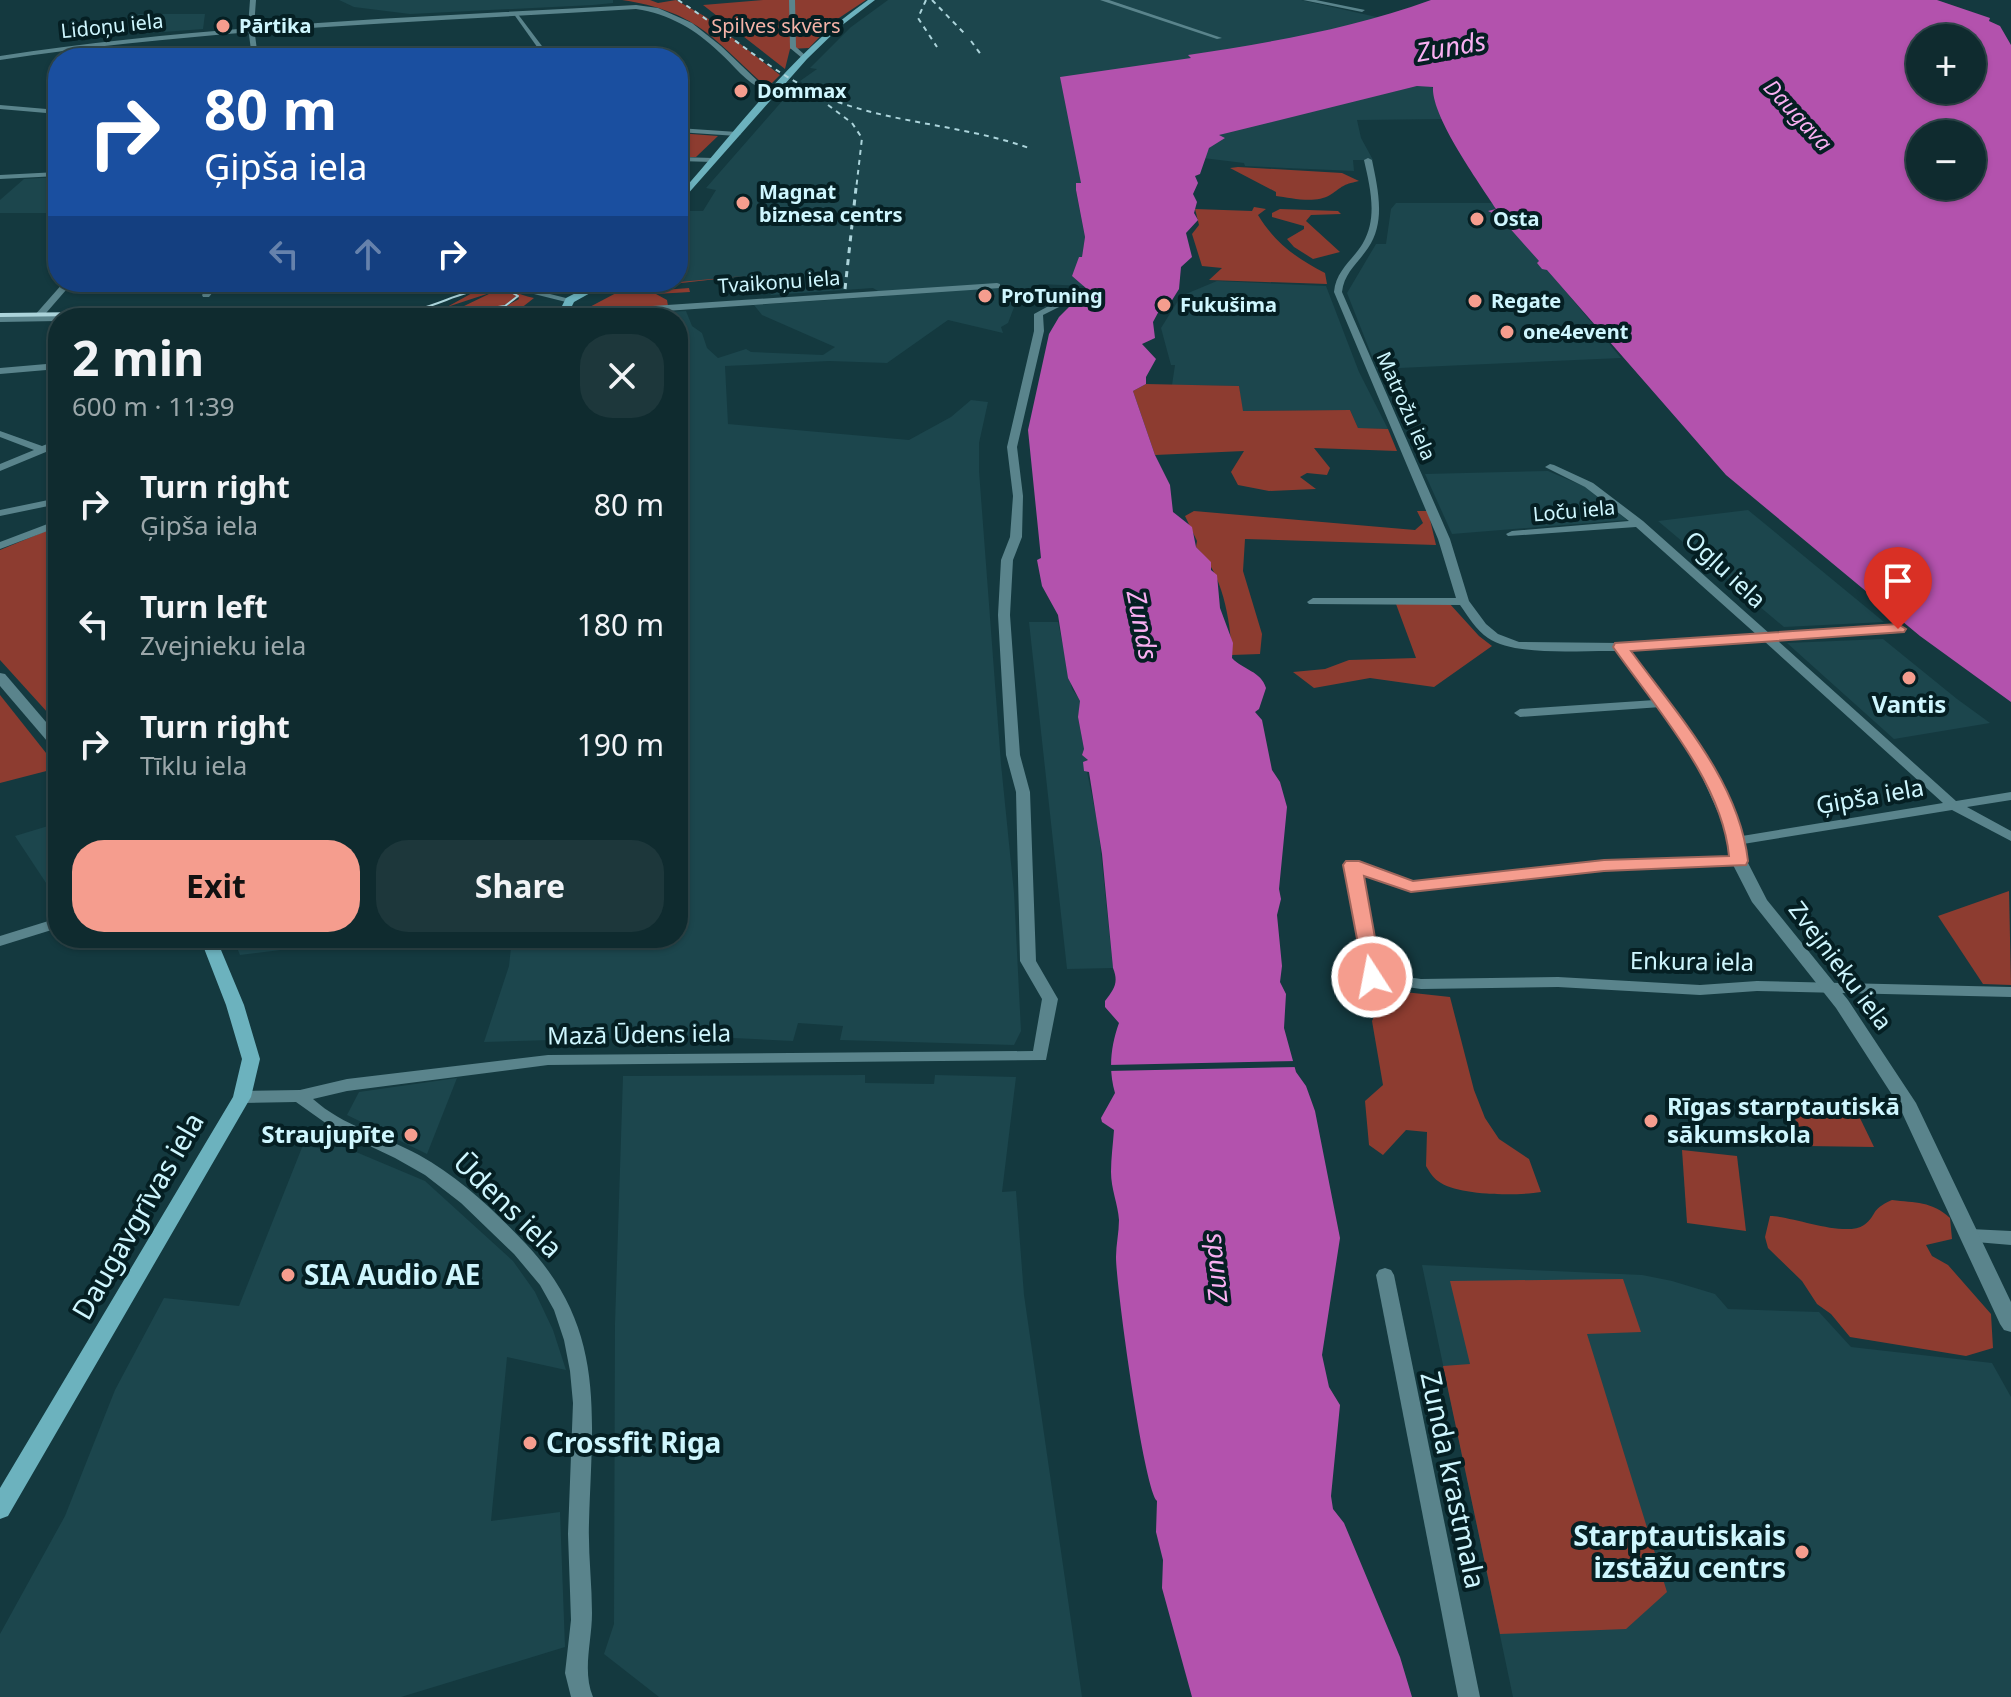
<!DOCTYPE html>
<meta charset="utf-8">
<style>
body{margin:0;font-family:"Noto Sans",sans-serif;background:#1d373b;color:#f1f3f6;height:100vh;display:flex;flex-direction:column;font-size:30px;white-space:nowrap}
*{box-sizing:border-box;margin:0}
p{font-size:26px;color:#9ba7aa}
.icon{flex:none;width:44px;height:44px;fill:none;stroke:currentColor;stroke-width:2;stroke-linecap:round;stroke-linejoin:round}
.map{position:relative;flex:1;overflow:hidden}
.panel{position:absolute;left:48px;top:308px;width:640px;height:640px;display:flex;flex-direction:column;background:#0f2b2f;border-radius:32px;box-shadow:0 2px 6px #0004,0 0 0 2px #2f474b}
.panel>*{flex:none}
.hud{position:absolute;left:48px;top:48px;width:640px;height:244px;border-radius:32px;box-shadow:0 2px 6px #0004,0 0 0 2px #2f474b;background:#1a4fa0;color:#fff;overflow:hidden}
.controls{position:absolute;left:1906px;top:24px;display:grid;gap:16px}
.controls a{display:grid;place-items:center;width:80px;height:80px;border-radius:50%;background:#0f2b2f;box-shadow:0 2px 6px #0004,0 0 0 2px #2f474b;font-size:40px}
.pin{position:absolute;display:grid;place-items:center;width:68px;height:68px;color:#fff;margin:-82px -34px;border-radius:50% 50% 50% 0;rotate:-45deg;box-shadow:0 0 8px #0007}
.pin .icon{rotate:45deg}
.me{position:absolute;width:88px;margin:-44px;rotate:349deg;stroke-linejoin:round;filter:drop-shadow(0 0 6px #0008)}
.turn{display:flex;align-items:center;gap:28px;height:168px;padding:0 24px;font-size:36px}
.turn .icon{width:104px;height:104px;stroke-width:2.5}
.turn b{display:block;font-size:56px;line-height:68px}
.lanes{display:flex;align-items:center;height:76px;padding:0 24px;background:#0003;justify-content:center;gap:40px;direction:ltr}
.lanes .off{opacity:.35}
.round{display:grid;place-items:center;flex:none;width:84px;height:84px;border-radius:32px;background:#1d373b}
.head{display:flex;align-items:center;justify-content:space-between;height:136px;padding:0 24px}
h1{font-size:48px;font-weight:700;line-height:60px}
.primary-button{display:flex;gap:16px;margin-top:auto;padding:16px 24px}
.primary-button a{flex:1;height:92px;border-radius:32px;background:#f59d8e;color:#111;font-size:32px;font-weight:700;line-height:92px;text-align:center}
.primary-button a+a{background:#1d373b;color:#f1f3f6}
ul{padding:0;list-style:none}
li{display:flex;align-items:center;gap:24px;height:120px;padding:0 24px}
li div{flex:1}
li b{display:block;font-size:30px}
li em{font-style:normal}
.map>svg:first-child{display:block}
</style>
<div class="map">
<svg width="2011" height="1697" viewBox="0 0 2011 1697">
<rect width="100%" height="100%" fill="#14393f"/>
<g fill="#1c464d">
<path d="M339,0H613V3L593,5L410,14L354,7Z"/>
<path d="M888,0H1301L1381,18L1273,43L1190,55L1193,58L1076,191L1085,237L1082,257L1072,276L1084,286L1039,284L1033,293H1023L1018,297L1008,323L1001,327L1003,333L948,320L887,363L829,361L725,366L728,424L909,440L951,417L971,400L988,402L979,443V471L1001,764L1014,893L1021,1031L1014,1045L840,1040L843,1026L798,1023L793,1041L694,1036L484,1042L509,966L512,938H678V318L572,317L686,311L692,326L702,333L707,348L718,358L746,349L751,352L823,355L835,347L762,315L754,305L886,296L873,288L771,295L757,276H744L681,283L670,288L649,291L647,288L651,282H678V226L689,211H703L716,190L706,188L791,91L807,87L800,81L817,69L810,68L851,27Z"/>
<path d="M138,14H205L203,29L137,34Z"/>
<path d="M1430,85L1435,91L1443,119L1357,120L1361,138L1373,160H1353L1354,171L1245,166L1244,163L1203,158L1217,136L1239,128L1417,86Z"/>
<path d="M58,177V213H0V200L24,179Z"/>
<path d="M1396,203H1492L1497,209L1490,211L1499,216L1523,241L1540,262L1537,263L1542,268L1548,270L1621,358L1377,369L1347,293L1376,244H1386L1391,209Z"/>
<path d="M1217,281L1326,286L1359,372L1388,429L1358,428L1350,410L1242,411L1239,386L1172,385L1175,365H1171L1161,328L1181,296Z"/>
<path d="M1548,471L1588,488L1627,520L1452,534L1425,474Z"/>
<path d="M1748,510L1884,622L1784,627L1658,521Z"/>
<path d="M1029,622H1058L1072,689L1081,701L1078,717L1084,749L1082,755L1088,758L1085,762L1098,825L1113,968L1067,969Z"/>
<path d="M1883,639L1957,699L1990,723L1894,739L1787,643Z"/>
<path d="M58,823V901L15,836Z"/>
<path d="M233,938H379L240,955Z"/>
<path d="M865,1075V1083L934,1084L935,1075L1016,1077L1002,1192L1016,1191L1024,1295L1082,1697H659L604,1654L614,1624L615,1324L623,1076Z"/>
<path d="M457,1078L427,1154L347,1115L359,1092Z"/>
<path d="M337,1144L425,1181L513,1261L535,1292L553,1330L566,1370L507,1357L491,1521L560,1512L565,1647L401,1697H0V1634L65,1516L115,1390L164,1298L239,1306L303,1145L327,1150Z"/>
<path d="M1422,1265L1642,1275L1672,1281L1715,1294L1728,1309L1819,1312L1851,1347L1992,1363L2011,1397V1697H1513Z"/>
</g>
<g fill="#8d3c30">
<path d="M622,0H650L658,3L676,0L706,17L780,75L772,83L761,82C712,37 695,11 622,0Z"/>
<path d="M763,0H866L824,28L827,29L809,48L790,49L785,69L703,5Z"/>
<path d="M678,133L718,136L696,157H678Z"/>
<path d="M1238,167L1342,173L1359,181C1341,185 1344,186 1330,195C1316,204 1291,198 1276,196V192L1230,168Z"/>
<path d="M1254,207L1266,209L1258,215C1275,243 1296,258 1325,273L1327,284L1209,280L1222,268L1202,266L1192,234L1199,225L1195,209L1252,211Z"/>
<path d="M1280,209L1338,211L1341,214L1311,215L1306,221L1340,252L1313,259L1294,247L1287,239L1304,229V226L1272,217V213Z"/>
<path d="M744,276L681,283L670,288L650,291L689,288L690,292L656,294L667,300L668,306L582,311L637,282H654L652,290L679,282Z"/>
<path d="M481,284C502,285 518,295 534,298L520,309L499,310L519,299L516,292L503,288L517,296L515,300L500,307L449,310L462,307L493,292L447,307L474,292L502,289L492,286L468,290Z"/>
<path d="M1146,384L1239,386L1243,411L1350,410L1358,428L1388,429L1397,451L1314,448L1330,468L1327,475L1307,473L1300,477L1316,489L1269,491L1238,485L1231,472L1244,451L1155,455L1133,391Z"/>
<path d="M1194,511L1415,530L1423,523L1417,511H1428L1436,545L1245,539L1243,571L1262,634L1260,654L1232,655C1230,618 1223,574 1196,547L1197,541L1185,516Z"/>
<path d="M58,526V724L0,660V550Z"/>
<path d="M1449,603L1479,636L1492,646L1434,687L1370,678L1314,688L1293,672L1325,669L1349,660L1416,658L1396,604Z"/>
<path d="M0,695L58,768L0,783Z"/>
<path d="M2009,891L2011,985L1983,984L1938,916Z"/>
<path d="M1386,990L1450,997L1474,1090L1485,1118L1499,1139L1529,1159L1541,1192C1517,1196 1457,1196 1438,1181C1433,1178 1429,1171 1426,1166L1427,1132L1406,1130L1383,1155L1369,1145L1365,1101L1383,1085L1372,1021Z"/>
<path d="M1793,1114H1858L1874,1147L1807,1146Z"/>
<path d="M1682,1150L1737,1156L1746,1231L1687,1223Z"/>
<path d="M1892,1200C1915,1203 1932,1201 1950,1218L1952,1239L1926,1245L1932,1256L1948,1265L1991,1314L1993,1348L1966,1356L1850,1337L1831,1314L1817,1304L1802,1281L1768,1248L1765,1237L1770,1216C1793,1216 1845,1238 1864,1225C1878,1215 1869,1210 1892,1200Z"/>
<path d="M1623,1279L1641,1332L1587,1334L1667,1592L1626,1629L1500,1634L1443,1366L1470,1364L1450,1281Z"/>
</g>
<path fill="#b352ad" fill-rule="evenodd" d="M1431,0H1937L1990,18L1989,21L2000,26L2011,45V702L1920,636L1726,475L1547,270L1542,269L1537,263L1539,261L1499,216L1488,211L1496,209C1478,181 1431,116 1433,87L1417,86L1219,135L1225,138L1209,148L1200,174L1195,176L1198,183L1193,194L1197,202L1194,213L1198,220L1186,233L1192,257L1181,267L1179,289L1169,305L1159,304V306H1168L1160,309L1153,322L1155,338L1142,344L1156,359L1146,377V384L1133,391L1155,455L1170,485L1173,512L1192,527L1196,547L1211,562V570L1217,575L1220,608L1233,643L1232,658C1243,670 1261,671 1266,688L1259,709L1255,712L1262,720L1272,770L1280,782L1287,807L1279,889L1281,899L1277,915L1282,966L1280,982L1286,994L1284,1028L1296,1072L1306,1086L1315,1111L1340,1238L1322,1355L1329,1387L1340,1405L1331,1496L1333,1509L1344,1523L1400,1657L1412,1697H1192L1162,1588L1163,1560L1156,1532L1157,1501C1144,1489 1116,1286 1116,1257C1116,1245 1119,1232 1119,1220C1118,1204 1111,1189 1111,1172C1111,1158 1113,1144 1114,1130L1102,1122L1101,1118L1115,1093C1108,1069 1111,1045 1119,1023L1105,1007V1001C1114,989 1119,983 1113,968L1102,854L1089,772L1084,771L1083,762L1088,760L1082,755L1084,749L1078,717L1080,701L1068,678L1058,615L1042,586L1037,560L1041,558L1028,430L1049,334L1059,317L1087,289L1072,276L1079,257H1082L1085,237L1076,190V183H1081L1060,77L1191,58L1188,55C1272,42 1351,29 1431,0ZM1920,38H1972V90H1920ZM1920,134H1972V186H1920Z"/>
<path fill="#14393f" d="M1297,1061L1298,1067L1108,1071V1065Z"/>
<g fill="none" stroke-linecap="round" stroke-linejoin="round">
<g fill="#5a848c" fill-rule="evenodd">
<path d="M250,0H256L254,27L258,58H252L248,27Z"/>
<path d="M789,0H795L796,47L806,56V58H802L790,48Z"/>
<path d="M1100,0H1109L1222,38L1217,39Z"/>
<path d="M1303,0H1316L1365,10L1362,12Z"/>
<path d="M513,13H517L551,58H545Z"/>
<path d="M0,105L58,110V114L0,109Z"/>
<path d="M678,128L737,132L741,134L737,136L678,132Z"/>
<path d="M678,157L713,158L717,160L713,162L678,161Z"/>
<path d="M1368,158L1372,160C1378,189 1386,222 1368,248C1358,263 1344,273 1342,292L1450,539L1469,601L1486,624L1498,634L1519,642L1620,643L1757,635L1636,527L1508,536L1506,534L1512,531L1629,521L1585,487L1545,467L1550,464L1554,465L1593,483L1643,521L1770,634L1902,626L1904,629L1898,633L1777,640L1956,801L2011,792V800L1967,807L2011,831V841L1952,810L1737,845L1732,844L1696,763L1661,707L1520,717L1514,713L1520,709L1655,700L1617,651C1582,650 1516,657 1488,638C1476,630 1468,616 1460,605L1309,604L1307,602L1313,598H1456L1438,539L1334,292C1336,270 1353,260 1363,243C1378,217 1370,187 1364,160ZM1764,641L1943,803L1742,836C1717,766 1676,706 1629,650Z"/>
<path d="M58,172V176L0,179V175Z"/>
<path d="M64,282H73L40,320H34V316Z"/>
<path d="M212,282H221L209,297H203L202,295Z"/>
<path d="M486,282H502L574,300L570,303Z"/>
<path d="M997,283L1000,284V288L563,318L559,315L563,312Z"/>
<path d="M1056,302L1059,303V307L1043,315L1044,331L1017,447L1023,496L1022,537L1013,560L1010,615L1020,755L1030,792L1036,961L1058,999L1046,1060L548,1065L347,1091L313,1099C343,1126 384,1136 419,1155C459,1177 495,1211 526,1244C607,1330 592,1415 589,1523C588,1553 592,1583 592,1613C592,1642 582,1670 593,1697H571L565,1673L571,1620L568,1534L573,1403L570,1371L564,1340L554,1310L540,1285L514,1254L461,1203L425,1175L395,1158L334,1129L296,1102L242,1103L236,1101L234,1097L236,1093L242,1091L300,1090L347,1079L548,1055L1033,1051L1042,999L1020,961L1016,792L1006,755L998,615L1001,560L1010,537L1013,496L1007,447L1034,331V314Z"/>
<path d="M58,363V369L0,374V368Z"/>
<path d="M0,431L42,446L58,440V447L0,471V464L34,450L0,437Z"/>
<path d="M58,498V504L0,516V510Z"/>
<path d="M58,520V527L0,549V542Z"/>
<path d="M1739,857L1744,858L1746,861L1744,864L1604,869L1411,891L1361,873L1379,973L1421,979L1558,977L1700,985L1757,981L2011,987V997L1757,991L1700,995L1558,987L1421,989L1372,982L1364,977L1346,865L1348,862H1358L1412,883L1604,861Z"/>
<path d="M58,918V928L0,946V936Z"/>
<path d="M1970,1229L2011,1231V1245L1964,1241L1961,1236L1964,1231Z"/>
<path d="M1385,1268L1391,1270L1394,1275L1480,1697H1458L1376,1275L1379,1270Z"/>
</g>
<g fill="#5a848c" fill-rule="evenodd">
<path d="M636,5L658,8L692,23L721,46L763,86L778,91L774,93C749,88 738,69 719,52C695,29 669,14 636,9C424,22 210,28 0,60V56C210,24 424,17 636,5Z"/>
<path d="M564,307L568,308V312L255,318H58V321L0,322V316Z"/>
<path d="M0,673L5,674L58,736V749L53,748L0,686Z"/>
<path d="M1737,836L1745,841L1747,861L1767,900L1848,1000L1916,1103L2011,1302V1332L2004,1330L2000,1324L1898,1104L1836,1008L1752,902L1731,861L1729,841Z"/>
</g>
<g fill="#6cb2be" fill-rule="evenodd">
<path d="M868,0H875L841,26L807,59L678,205V196C738,128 793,52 868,0Z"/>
<path d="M597,282H610L574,302L566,318H556L566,298Z"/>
<path d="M200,938H216L244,1005L260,1059L251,1097L8,1516L0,1519V1488L233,1097L242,1059L226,1005Z"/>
</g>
<path stroke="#acd4db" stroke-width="2" d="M0,314L419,309C450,302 488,275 518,296L505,306L477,310L0,316"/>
<g stroke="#acd4db" stroke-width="2" stroke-dasharray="5 5" stroke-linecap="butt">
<path d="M678,0C731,34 778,80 838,102C900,124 967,126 1029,148"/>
<path d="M926,0L918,18L937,47"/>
<path d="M932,0L964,33"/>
<path d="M971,41L982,56"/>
<path d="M828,105L852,123L862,138L856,190"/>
</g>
<path stroke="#acd4db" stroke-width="3" stroke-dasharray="6 6" stroke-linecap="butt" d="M845,289L856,188"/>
</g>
<path fill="#f59d8e" stroke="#9f665c" stroke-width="2" d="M1898,624L1906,629L1904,632L1631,651C1677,714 1739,781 1748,861L1746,865L1604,871L1411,892L1364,876L1382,977L1372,983L1365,981L1343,865L1346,861H1359L1413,881L1604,860L1729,856C1722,781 1655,707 1613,647L1615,643Z"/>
<g fill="#f59d8e" stroke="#051f23" stroke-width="3">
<circle cx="223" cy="26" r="8"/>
<circle cx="741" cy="91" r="8"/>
<circle cx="743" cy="203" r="8"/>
<circle cx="1477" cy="219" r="8"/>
<circle cx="985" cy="296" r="8"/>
<circle cx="1475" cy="301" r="8"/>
<circle cx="1164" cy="305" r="8"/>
<circle cx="1507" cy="332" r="8"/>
<circle cx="1909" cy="678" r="8"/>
<circle cx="1651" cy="1121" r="8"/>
<circle cx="411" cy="1135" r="8"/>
<circle cx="288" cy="1275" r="8"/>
<circle cx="530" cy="1443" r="8"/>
<circle cx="1802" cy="1552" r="8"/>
</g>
<g text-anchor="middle" stroke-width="8" stroke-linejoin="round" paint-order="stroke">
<g font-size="20" fill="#cef6fe" stroke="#051f23">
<text transform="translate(112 26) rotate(-6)" y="7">Lidoņu iela</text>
<text transform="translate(779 282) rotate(-4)" y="7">Tvaikoņu iela</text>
<text transform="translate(1406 406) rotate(66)" y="7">Matrožu iela</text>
<text transform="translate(1574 511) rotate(-5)" y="7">Loču iela</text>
</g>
<g font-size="20" font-weight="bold" fill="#cef6fe" stroke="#051f23" text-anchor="start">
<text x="239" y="33">Pārtika</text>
<text x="757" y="98">Dommax</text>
<text x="759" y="199">Magnat<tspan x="759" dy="23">biznesa centrs</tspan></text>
<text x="1493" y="226">Osta</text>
<text x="1001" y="303">ProTuning</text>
<text x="1491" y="308">Regate</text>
<text x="1180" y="312">Fukušima</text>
<text x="1523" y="339">one4event</text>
</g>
<g font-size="20" fill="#f5b3a8" stroke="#051f23">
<text x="776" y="33">Spilves skvērs</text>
</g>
<g font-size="22" font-style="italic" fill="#f9b0f2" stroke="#051f23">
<text transform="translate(1798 115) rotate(47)" y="8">Daugava</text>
</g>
<g font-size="24" fill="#cef6fe" stroke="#051f23">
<text transform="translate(1725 570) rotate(43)" y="8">Ogļu iela</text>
<text transform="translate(1870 797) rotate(-10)" y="8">Ģipša iela</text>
<text transform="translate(1692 962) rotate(1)" y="8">Enkura iela</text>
<text transform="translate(1840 966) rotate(53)" y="8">Zvejnieku iela</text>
<text transform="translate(639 1035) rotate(-1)" y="8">Mazā Ūdens iela</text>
</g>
<g font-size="24" font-weight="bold" fill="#cef6fe" stroke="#051f23">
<text x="1909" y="713">Vantis</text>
<text x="1667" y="1115" text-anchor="start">Rīgas starptautiskā<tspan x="1667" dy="28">sākumskola</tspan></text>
<text x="395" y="1143" text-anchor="end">Straujupīte</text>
</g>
<g font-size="26" font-style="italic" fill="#f9b0f2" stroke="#051f23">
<text transform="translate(1451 47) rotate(-10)" y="9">Zunds</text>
<text transform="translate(1142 625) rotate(79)" y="9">Zunds</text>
<text transform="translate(1215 1268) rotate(-96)" y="9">Zunds</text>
</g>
<g font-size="28" fill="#cef6fe" stroke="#051f23">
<text transform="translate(508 1205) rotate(44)" y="10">Ūdens iela</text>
<text transform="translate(138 1216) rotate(-60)" y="10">Daugavgrīvas iela</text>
<text transform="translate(1453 1480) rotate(78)" y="10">Zunda krastmala</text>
</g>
<g font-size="28" font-weight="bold" fill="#cef6fe" stroke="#051f23" text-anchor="start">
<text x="304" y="1285">SIA Audio AE</text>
<text x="546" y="1453">Crossfit Riga</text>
<text x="1786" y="1546" text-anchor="end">Starptautiskais<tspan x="1786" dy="32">izstāžu centrs</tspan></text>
</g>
</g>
</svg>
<div class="controls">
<a>+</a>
<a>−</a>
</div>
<div class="pin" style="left:1898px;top:629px;background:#d93025"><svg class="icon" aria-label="arrive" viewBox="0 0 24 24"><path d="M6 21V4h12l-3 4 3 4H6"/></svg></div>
<svg class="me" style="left:1372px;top:977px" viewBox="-20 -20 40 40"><circle r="17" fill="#f59d8e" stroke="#fff" stroke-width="3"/><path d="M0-11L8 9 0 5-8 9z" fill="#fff"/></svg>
<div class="hud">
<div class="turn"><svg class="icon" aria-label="right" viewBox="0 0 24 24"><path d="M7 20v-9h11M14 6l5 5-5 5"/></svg><div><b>80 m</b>Ģipša iela</div></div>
<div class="lanes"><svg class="icon off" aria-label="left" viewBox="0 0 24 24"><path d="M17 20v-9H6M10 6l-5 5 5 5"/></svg><svg class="icon off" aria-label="ahead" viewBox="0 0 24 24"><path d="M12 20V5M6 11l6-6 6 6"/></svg><svg class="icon" aria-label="right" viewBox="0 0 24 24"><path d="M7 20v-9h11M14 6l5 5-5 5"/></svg></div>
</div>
<section class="panel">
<div class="head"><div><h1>2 min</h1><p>600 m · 11:39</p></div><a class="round"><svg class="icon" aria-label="close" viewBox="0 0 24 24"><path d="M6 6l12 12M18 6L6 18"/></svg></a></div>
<ul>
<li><svg class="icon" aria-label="right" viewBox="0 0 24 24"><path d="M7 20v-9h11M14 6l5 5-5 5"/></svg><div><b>Turn right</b><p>Ģipša iela</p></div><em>80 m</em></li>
<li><svg class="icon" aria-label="left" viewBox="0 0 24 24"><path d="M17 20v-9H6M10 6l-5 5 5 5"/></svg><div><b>Turn left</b><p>Zvejnieku iela</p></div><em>180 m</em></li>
<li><svg class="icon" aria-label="right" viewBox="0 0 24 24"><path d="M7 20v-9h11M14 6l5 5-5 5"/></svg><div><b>Turn right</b><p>Tīklu iela</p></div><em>190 m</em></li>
</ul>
<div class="primary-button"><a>Exit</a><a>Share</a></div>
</section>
</div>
